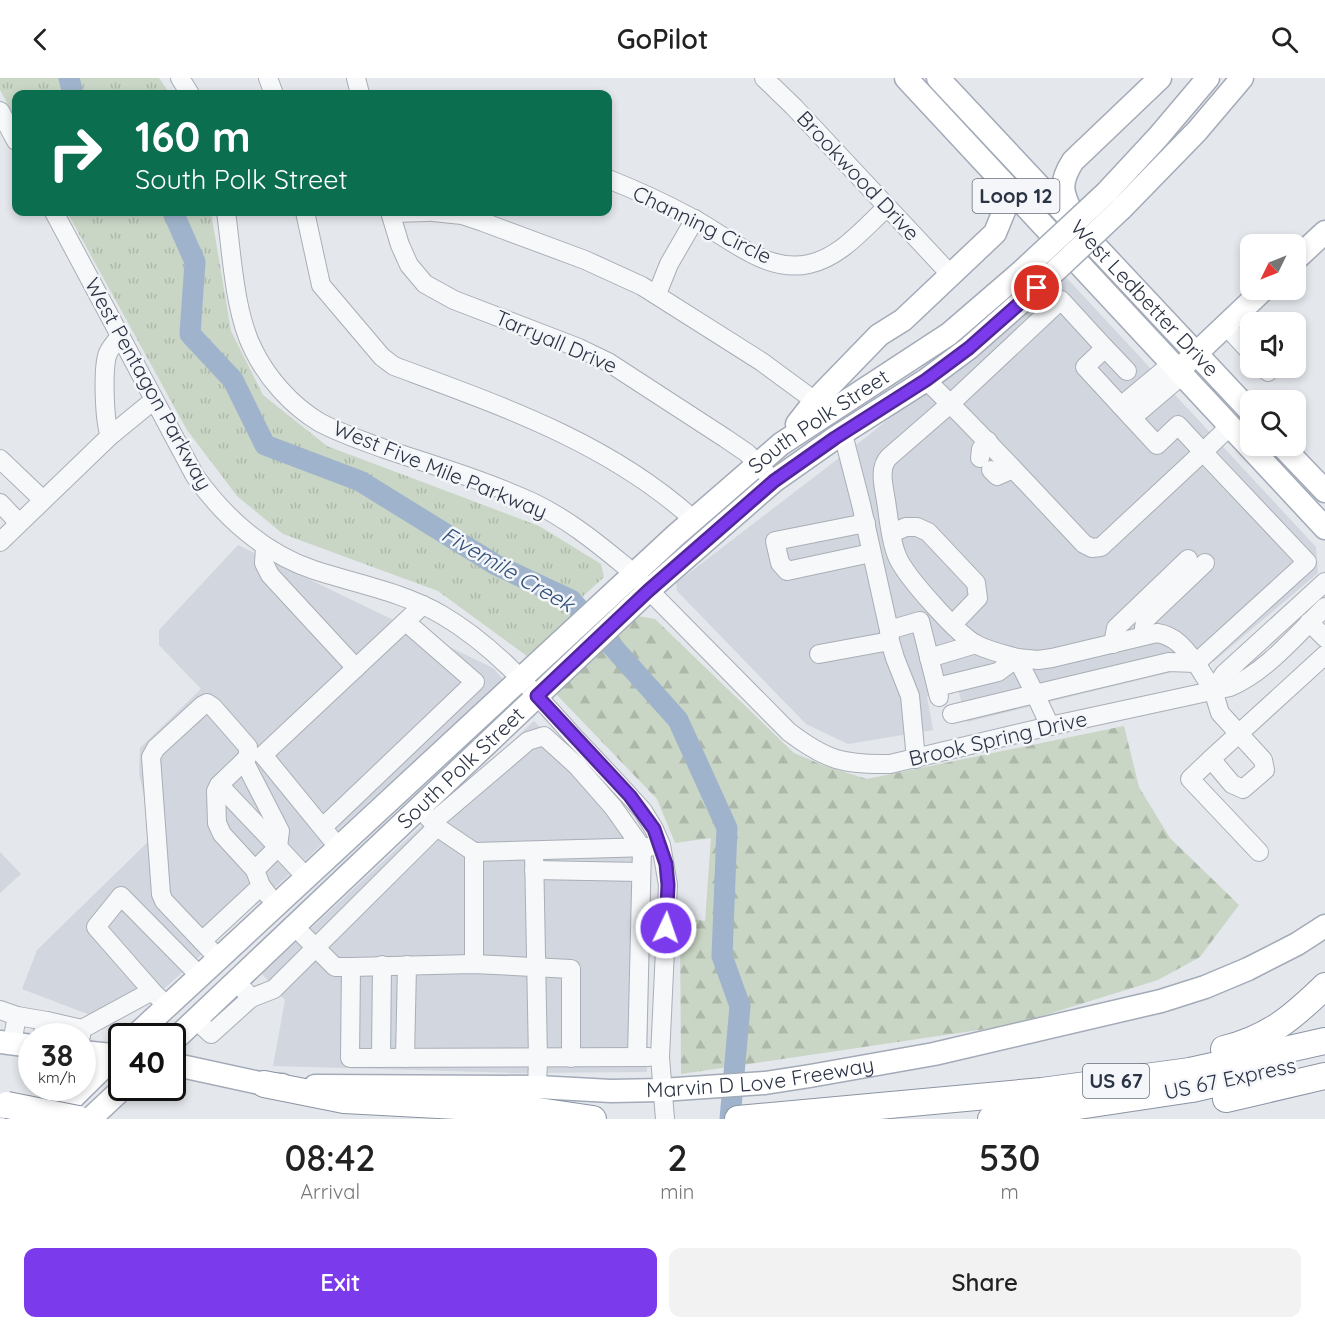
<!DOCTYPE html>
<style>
body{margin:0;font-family:Quicksand,sans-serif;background:#f2f2f2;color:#222;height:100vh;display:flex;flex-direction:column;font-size:22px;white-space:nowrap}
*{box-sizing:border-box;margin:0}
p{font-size:20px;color:#767676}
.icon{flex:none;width:33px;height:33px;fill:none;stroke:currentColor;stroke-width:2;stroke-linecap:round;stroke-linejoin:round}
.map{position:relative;height:1041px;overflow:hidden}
.drawer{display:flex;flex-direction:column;background:#fff;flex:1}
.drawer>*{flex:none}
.hud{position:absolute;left:12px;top:12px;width:600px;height:126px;border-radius:12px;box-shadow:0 3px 9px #0003;background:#0b6e4f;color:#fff;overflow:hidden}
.needle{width:39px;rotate:227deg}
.tools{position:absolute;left:1240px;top:156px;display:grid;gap:12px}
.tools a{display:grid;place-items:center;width:66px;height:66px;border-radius:12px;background:#fff;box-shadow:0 3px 9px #0003;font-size:30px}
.speed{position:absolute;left:18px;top:945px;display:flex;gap:12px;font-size:30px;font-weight:700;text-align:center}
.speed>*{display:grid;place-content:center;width:78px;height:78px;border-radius:50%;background:#fff;box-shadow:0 3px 9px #0003;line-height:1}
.speed small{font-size:15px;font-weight:400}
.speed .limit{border:3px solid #111;border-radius:9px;background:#fff;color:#111}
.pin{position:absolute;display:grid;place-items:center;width:51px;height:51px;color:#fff;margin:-26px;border:3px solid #fff;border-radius:50%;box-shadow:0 2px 6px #0007}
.me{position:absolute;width:66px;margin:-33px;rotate:3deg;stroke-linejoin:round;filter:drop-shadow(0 0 4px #0008)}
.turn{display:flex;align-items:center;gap:21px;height:126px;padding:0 24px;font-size:27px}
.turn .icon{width:78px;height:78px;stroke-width:2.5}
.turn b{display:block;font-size:42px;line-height:51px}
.eta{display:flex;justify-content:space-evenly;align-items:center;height:102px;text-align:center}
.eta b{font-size:36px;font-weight:600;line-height:42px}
.button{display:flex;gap:12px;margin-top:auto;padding:12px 24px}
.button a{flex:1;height:69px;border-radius:12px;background:#7c3aed;color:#fff;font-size:24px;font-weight:600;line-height:69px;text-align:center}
.button a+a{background:#f2f2f2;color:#222}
header{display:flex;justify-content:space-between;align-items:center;height:78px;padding:0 24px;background:#fff;font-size:27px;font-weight:600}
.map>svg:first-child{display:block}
</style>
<header><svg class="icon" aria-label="back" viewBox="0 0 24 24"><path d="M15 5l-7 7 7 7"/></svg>GoPilot<svg class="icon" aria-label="search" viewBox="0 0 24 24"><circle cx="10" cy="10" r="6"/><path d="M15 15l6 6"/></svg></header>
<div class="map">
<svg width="1325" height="1041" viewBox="0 0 1325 1041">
<defs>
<pattern id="forest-firs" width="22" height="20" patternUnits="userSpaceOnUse" patternTransform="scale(1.5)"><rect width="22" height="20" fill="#c9d6c5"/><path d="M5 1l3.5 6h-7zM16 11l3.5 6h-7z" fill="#adb8ab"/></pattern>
<pattern id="park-tufts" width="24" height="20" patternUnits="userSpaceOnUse" patternTransform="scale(1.5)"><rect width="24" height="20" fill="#c9d6c5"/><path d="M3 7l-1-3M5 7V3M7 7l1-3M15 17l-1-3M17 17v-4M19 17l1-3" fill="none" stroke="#adb8ab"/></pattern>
</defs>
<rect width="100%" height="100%" fill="#e4e7ec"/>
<g fill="#d2d6de">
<path d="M1063,196L1316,469L1318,495L1213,584L967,644L958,611L927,618L933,652L848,666L806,646L677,513L676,505L869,357Z"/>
<path d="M238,467L493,590L503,601L153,921L111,945L22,911L37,872L153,759L139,695L140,670L201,611L159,567V552Z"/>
<path d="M534,643L621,732L638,756L651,795L647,994L516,995L273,988L285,922L262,896Z"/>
<path d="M0,774L21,796L0,815Z"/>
</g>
<path fill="url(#forest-firs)" d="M638,538L655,541L794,675L825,688L867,701L1124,648L1139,709L1170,760L1239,827L1200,879L1158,902L1013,947L681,996L680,839L705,843L711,760L675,765L657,721L554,614Z"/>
<g fill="url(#park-tufts)">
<path d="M0,0H159L170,16H16V42L0,12Z"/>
<path d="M67,134H211L231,253L263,317L327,368L539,448L601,486L604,499L568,532L578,537L531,581L438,513L283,456L237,418L187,352Z"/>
</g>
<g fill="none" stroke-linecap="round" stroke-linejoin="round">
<g stroke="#9fb4cc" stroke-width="21">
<path d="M69,0L73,16"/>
<path d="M173,134L195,184L190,256L233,302L265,367L360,403L496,487L571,522L678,642L727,750L722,878L740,928L730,1041"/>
</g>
<g stroke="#a9aeb7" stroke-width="20">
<g id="minor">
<path d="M180,0L190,16"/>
<path d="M268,0L274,16"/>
<path d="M356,0L360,16"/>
<path d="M764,0L794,29L951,197"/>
<path d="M0,33L16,63"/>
<path d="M608,101C636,112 664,125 692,140C727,158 766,196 809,186C841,179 864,150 887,129"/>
<path d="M54,134L195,398C224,439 265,476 314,492C357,506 403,514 442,537C495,568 535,615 575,660C598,684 621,708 643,733L654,751L661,767L668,807L660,979L665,1041"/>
<path d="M226,134C232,176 234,233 253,271C267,300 291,327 319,344C339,355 361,362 382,370C432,387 484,402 532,424C566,440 596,464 625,488L789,654C826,682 843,687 890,686L1050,648L1230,609C1266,594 1297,556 1325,529"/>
<path d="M305,134L321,207L382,279L394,288C499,327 608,364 693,441"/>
<path d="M390,134L400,167L409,187L425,206L454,222L579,270L608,284L725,360L747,375L766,395"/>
<path d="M433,134L462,137L483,144L585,182L642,208L762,284L815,323"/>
<path d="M391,135L428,134"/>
<path d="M657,216L669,186L695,141"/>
<path d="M1225,247L1251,275"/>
<path d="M1105,270L1127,293"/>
<path d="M1264,290L1268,294"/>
<path d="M926,302C981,355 1032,411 1084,466L1092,470L1101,469L1203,374L1178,347L1157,367L1085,289L1105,270L1061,222L950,326L889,379C878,390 884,409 886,423C889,441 890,461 897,478C905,498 958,557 977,567C990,573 1003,576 1017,580L1035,616L952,636"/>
<path d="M1121,328L1163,293L1178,292L1173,305L1132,340"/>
<path d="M1230,348L1203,374L1307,484L1196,585L1213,612L1220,635L1263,682L1265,692L1243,711L1232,706L1211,681L1325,577"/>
<path d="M843,356L861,426L889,552L890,563L895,580L910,618L916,681"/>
<path d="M110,358C104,343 103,293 107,278C109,270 116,264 120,258"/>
<path d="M980,380L981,371L988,363"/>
<path d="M0,381L43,422"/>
<path d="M991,392L997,398L1013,391"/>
<path d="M0,425L19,445"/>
<path d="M866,445L775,463L780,485L787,493L871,475"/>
<path d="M892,455L906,449H917L928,454L976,505L978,520L953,546"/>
<path d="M0,464L110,358L154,322"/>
<path d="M265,468L264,485L270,497L356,590"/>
<path d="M1309,544L1325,560"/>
<path d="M889,552L920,543L939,619"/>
<path d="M1143,558L1145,542L1205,485"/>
<path d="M1113,566L1116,550L1188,481"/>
<path d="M819,576L890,563"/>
<path d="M929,580L976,566"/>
<path d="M937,609L998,594L1017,580L1038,582L1052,580L1157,555C1176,558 1185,571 1196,585"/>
<path d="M1213,612L1224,596L1325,504"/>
<path d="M1050,648L1035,616L1169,584L1196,585"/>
<path d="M1211,681L1190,701L1259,774"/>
<path d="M244,683L219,707L216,713L217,745L222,756L255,792"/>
<path d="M219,707L278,769L255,792L261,808"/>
<path d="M425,736L437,749L474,774L650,769"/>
<path d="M433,744L528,663L544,658L577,688L613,729L642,770L637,979"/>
<path d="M323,749L475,604L406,544"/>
<path d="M339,770L263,677L423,527"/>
<path d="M534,773L538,981L537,1009"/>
<path d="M474,774V886"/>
<path d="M534,792L641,794"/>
<path d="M295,849L335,889H351L350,980L649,979"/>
<path d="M202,863L261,808L268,817"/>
<path d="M219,881L164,823L161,816L151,679L156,670L203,627L207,625L213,629L248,669V678L244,683L280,753L278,769L307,800"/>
<path d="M351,889L474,886L571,891V980"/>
<path d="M152,913L96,849L121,818L200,898"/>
<path d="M251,920L274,911L280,905L437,749"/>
<path d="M0,932L17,938"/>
<path d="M196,942L211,956L251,920L244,912"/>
<path d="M42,958L47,943L82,951"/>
<path d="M81,958L82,951L152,913L160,921"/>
<path d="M12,965L17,938L47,943"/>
<path d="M381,980L382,887"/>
<path d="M405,980L407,887"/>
</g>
</g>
<g stroke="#a3abb8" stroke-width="25">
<g id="major">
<path d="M906,0L1325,450"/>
<path id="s1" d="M938,0L1251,334"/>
<path d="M1106,115L1158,59L1208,0"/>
<path d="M1121,131L1197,53L1242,0"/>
<path d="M1074,139C1062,116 1058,106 1073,83L1160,0"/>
<path d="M1296,181L1325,154"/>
<path d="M1186,285L1263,212"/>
<path d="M797,346L815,323L879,257L903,242L995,155L1004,133L1002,116L997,101"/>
<path d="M1282,368L1325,413"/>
<path id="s2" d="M135,958L676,457L781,366L949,256L1021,194"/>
<path d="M0,964L32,968"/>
<path id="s3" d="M172,964L648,513L774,403L835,360L926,302L969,270L1037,210"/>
<path d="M82,974L122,978"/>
<path d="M172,986L264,1006L282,1007"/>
<path id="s4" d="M315,1008L537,1009L611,1013L662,1012L765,1005L810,998L934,976L1161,923L1205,909L1248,891L1297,866L1325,848"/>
<path d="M51,1041L122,971"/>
<path d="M90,1041L123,1010"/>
</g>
</g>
<g stroke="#8b94a3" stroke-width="28">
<g id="highway">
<path d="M1224,971C1269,960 1293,939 1325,908"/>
<path d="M264,1006L344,1022L532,1032L593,1041"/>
<path d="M1226,1021L1325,998"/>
<path d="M738,1041L1042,1013L1190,993L1325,963"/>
<path d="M991,1041L1192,1011L1252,997"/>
</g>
</g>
<use href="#minor" stroke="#f7f8fa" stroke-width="18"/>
<use href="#major" stroke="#fff" stroke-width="22"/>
<use href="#highway" stroke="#fff" stroke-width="26"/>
<g stroke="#a3abb8" stroke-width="25" stroke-linecap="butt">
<g id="major-bridge">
<path d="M1021,194L1106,115"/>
<path d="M1037,210L1121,131"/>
</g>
</g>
<g stroke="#8b94a3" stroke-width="28" stroke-linecap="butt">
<path id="highway-bridge" d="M7,1027L78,1041"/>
</g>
<use href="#major-bridge" stroke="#fff" stroke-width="22"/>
<use href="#highway-bridge" stroke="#fff" stroke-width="26"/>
</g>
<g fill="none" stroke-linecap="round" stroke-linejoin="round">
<g stroke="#51269a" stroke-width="15">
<path id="route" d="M666,850L668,807L666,786L654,751L630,718L537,618L648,513L774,403L835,360L926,302L969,270L1037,210"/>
</g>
<use href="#route" stroke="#7c3aed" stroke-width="10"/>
</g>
<g text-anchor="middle" stroke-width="5" stroke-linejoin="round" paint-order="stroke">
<g fill="#f4f6f9" stroke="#676e7b" stroke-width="1.5">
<rect x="972.5" y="101" width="87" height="34" rx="4.5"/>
<rect x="1083" y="986" width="66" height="34" rx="4.5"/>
</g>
<g font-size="20" font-weight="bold" fill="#2b3445">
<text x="1016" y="125">Loop 12</text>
<text x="1116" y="1010">US 67</text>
</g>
<g font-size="21" fill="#2b3445" stroke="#f4f6f9">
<text transform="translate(858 98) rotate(47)" y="7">Brookwood Drive</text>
<text transform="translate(702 147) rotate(26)" y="7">Channing Circle</text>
<text dy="7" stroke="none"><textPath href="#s1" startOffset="302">West Ledbetter Drive</textPath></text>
<text transform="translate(556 264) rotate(23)" y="7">Tarryall Drive</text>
<text transform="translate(148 306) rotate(61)" y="7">West Pentagon Parkway</text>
<text dy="7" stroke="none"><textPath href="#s2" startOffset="920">South Polk Street</textPath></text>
<text transform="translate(440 392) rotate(22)" y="7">West Five Mile Parkway</text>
<text transform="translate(998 661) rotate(-13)" y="7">Brook Spring Drive</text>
<text dy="7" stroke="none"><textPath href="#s3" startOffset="398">South Polk Street</textPath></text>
<text dy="7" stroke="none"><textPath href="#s4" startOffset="446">Marvin D Love Freeway</textPath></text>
<text transform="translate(1230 1001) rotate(-12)" y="7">US 67 Express</text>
</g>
<g font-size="22" font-style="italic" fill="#34527a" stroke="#f4f6f9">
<text transform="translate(508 491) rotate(30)" y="8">Fivemile Creek</text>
</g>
</g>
</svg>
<div class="tools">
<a><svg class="needle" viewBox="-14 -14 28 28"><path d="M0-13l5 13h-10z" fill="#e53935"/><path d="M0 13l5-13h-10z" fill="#767676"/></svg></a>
<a><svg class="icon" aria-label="sound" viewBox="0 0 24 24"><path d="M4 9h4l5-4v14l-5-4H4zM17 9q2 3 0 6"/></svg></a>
<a><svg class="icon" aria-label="search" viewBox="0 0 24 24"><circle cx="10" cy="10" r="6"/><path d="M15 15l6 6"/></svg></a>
</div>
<div class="speed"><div>38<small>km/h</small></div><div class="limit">40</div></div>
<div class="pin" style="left:1037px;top:210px;background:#d93025"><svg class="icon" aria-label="arrive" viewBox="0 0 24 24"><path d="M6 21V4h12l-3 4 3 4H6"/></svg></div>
<svg class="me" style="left:666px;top:850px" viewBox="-20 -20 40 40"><circle r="17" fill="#7c3aed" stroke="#fff" stroke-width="3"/><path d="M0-11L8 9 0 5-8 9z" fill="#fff"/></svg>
<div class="hud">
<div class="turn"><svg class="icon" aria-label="right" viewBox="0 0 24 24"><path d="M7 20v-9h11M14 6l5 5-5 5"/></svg><div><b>160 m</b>South Polk Street</div></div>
</div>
</div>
<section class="drawer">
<div class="eta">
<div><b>08:42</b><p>Arrival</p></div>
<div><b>2</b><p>min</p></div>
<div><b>530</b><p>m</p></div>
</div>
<div class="button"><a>Exit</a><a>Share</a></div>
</section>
